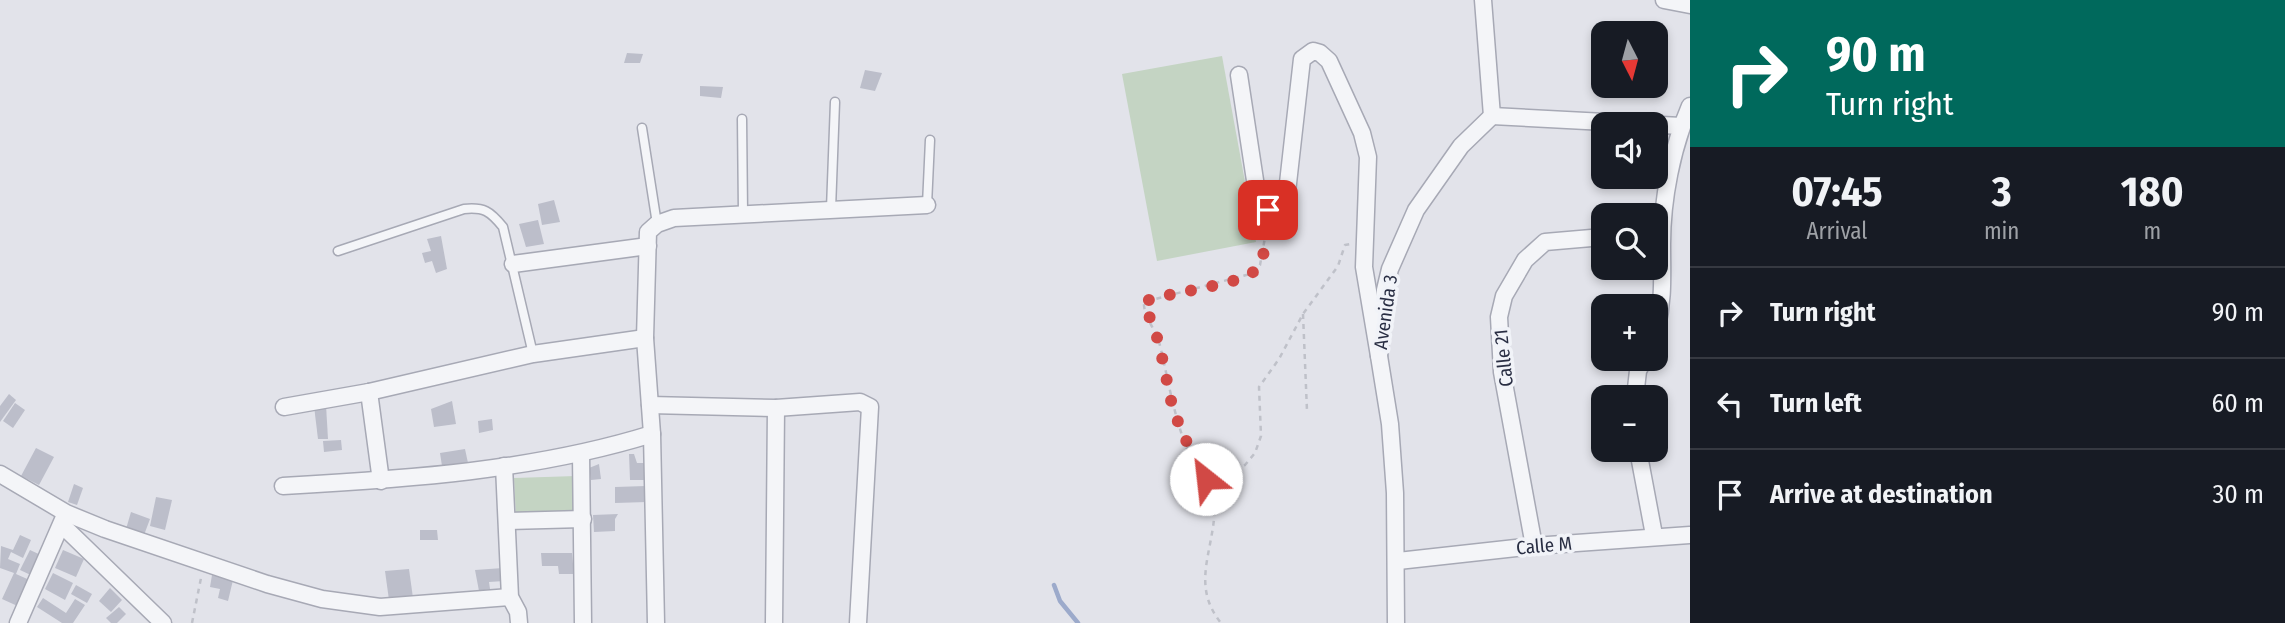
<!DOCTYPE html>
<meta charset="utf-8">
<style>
body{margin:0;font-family:"Fira Sans Condensed",sans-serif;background:#242831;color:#f1f3f6;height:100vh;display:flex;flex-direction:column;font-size:26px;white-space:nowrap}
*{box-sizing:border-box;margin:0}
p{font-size:23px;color:#9ea1a6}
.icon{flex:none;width:38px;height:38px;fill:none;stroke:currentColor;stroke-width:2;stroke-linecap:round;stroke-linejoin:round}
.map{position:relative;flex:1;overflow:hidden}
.sheet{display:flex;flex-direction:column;background:#171b24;width:595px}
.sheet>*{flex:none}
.top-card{background:#00695c;color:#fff;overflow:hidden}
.needle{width:46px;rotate:174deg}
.fabs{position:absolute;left:1591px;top:21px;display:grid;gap:14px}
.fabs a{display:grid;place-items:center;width:77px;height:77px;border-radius:14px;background:#171b24;box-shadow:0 4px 10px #0003;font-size:35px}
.pin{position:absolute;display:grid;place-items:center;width:60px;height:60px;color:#fff;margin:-30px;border-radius:14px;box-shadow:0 4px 10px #0006}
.me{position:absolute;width:77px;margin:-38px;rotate:331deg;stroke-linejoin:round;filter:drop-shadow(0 0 5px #0008)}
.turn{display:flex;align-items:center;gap:24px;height:147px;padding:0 21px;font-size:32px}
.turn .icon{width:91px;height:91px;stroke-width:2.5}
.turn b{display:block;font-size:49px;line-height:60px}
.eta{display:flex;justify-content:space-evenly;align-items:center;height:119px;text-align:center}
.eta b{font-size:42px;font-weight:700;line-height:49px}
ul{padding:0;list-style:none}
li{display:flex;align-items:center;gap:21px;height:91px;padding:0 21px;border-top:2px solid #363941}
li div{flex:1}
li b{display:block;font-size:26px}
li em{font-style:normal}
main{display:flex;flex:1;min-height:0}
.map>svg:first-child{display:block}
</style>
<main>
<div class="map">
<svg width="1690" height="623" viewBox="0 0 1690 623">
<rect width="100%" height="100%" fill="#e2e3ea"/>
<g fill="#c4d4c3">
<path d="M1222,56L1256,242L1157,261L1122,74Z"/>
<path d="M576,476L578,514L516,517L514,478Z"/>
</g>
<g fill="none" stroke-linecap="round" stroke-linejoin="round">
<path stroke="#9caacb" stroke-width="4.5" d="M1054,585L1060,601L1078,623"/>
</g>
<g fill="#bcbeca">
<path d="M627,53L643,54L640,63H624Z"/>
<path d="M865,70L882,73L875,91L860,88Z"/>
<path d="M700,86L723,87L721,98L700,96Z"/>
<path d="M554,200L560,222L542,225L538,204Z"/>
<path d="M538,220L544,244L526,247L519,224Z"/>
<path d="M441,236L447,269L436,273L432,261L425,263L422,253L431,251L427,239Z"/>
<path d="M9,394L16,400L0,422V406Z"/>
<path d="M452,401L456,424L434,427L431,409Z"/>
<path d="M15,403L25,410L13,428L3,421Z"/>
<path d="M326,405L328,439H318L314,406Z"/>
<path d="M492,419L493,430L479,433L478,421Z"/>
<path d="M341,440L342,450L324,452L323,441Z"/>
<path d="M36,448L54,457L39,485L21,476Z"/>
<path d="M465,449L468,463L442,466L440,453Z"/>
<path d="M629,454H634L637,463H648L649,480H630Z"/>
<path d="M599,464L601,479L591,480L589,468Z"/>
<path d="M74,484L83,488L77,505L68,502Z"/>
<path d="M646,486L647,502L615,503V487Z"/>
<path d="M156,497L172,500L165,530L150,526Z"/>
<path d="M131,512L150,519L144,535L126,529Z"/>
<path d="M618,514L615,519V531L594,532L593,515Z"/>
<path d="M420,530H437L438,540H420Z"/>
<path d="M20,535L31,540L23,558L11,552L8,559L20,564L16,574L34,582L22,608L2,599L14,573L0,568L1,546L13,550Z"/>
<path d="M30,550L45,557L35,577L20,570Z"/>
<path d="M63,550L84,559L76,577L55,568Z"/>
<path d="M541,553H572L574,574H559L558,566H542Z"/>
<path d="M503,568L504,581L489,582L490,589L479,591L475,570Z"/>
<path d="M409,569L413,598L389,600L385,571Z"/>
<path d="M53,573L73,583L65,600L45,589Z"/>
<path d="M212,575L233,580L228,601L218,598L220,589L210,587Z"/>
<path d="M76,585L92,594L87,603L71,594Z"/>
<path d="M110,588L122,600L111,612L99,601Z"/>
<path d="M43,598L66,613L75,599L85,605L73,623H62L37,607Z"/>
<path d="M119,607L126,614L117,623H111L106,618Z"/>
</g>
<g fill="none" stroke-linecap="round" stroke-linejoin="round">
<g stroke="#a7a9b5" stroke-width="11">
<g id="lane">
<path d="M742,119L743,213"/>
<path d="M642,128L657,224"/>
<path d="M927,205L930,140"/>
<path d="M831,209L835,102"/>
<path d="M338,251L464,209C484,207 490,211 503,227L533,354"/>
</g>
</g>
<g stroke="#a7a9b5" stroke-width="19">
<g id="street">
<path d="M1483,0L1492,116"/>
<path d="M1664,0L1690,5"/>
<path d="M1239,75L1258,200L1263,207L1274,209L1281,205L1287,192L1302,59L1313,51L1320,53L1329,61L1362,133L1368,157L1364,267L1379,356"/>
<path d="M1492,116L1681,126"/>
<path d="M513,264L648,246"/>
<path d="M1656,331C1664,298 1662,277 1662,244C1662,199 1672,148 1690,106"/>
<path d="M369,392L381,481"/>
<path d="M1635,397L1638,371L1644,359"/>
<path d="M650,405L776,408L860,402L870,407L858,623"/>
<path d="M284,407L369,392L533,354L645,338"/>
<path d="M1638,450L1654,535"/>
<path d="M581,454L583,623"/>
<path d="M504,466L510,597L518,612L519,623"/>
<path d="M0,474L66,513L105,529L267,584L322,599L380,607L510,597"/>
<path d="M283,486C407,479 533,471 652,434"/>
<path d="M507,521L583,519"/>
<path d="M62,525L163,623"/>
<path d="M1534,546L1502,372L1499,317L1504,296L1525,260L1545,242L1603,237"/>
<path d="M1398,561L1534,546L1690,535"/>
<path d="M18,623L65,515"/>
<path d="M656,623L652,434L645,338L648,232L657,224L674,218L927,205"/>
<path d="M774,623L776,408"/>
<path d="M1396,623L1395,493L1390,424L1379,356L1385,290L1390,269L1416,210L1461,146L1492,116"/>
</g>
</g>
<g stroke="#bfc1c9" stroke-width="2.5" stroke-dasharray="5 5" stroke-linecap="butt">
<path d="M1268,221L1260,265L1250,274L1144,302C1143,315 1155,329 1159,342C1168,373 1180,467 1211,481L1223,480L1245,465L1255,453L1261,436L1259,387L1279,359L1303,314L1338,266L1345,245L1350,244"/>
<path d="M1303,314L1307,411"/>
<path d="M1211,481C1210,494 1216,505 1214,519C1210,558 1193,588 1221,623"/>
<path d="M192,623L201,578"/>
</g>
<use href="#lane" stroke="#f4f5f8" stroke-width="8"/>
<use href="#street" stroke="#f4f5f8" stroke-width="16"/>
</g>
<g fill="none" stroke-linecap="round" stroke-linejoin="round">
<path stroke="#d14945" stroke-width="12" stroke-dasharray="0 21.6" d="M1206,479L1200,473L1173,410L1159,343L1144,302C1168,291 1245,286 1257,268C1267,254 1268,227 1268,210"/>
</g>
<g text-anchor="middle" stroke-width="7" stroke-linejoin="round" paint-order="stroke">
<g font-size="19" fill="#292e43" stroke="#f1f3f8">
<text transform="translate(1385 312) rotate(-82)" y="7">Avenida 3</text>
<text transform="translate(1503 358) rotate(-96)" y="7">Calle 21</text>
<text transform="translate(1544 545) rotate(-5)" y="7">Calle M</text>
</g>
</g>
</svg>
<div class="fabs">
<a><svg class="needle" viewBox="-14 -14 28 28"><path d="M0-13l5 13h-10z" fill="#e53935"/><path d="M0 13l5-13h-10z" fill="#9ea1a6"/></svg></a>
<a><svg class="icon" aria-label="sound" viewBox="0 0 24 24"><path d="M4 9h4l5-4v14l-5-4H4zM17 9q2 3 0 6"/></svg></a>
<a><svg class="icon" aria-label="search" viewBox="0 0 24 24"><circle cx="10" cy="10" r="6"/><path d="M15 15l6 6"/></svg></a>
<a>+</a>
<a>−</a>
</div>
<div class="pin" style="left:1268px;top:210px;background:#d93025"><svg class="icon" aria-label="arrive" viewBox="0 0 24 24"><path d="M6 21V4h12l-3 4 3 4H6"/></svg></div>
<svg class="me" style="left:1206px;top:479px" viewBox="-20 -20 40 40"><circle r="19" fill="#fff"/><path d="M0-13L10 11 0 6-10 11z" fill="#d14945"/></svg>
</div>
<section class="sheet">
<div class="top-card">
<div class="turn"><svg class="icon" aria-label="right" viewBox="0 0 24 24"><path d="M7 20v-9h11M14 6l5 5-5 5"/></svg><div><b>90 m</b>Turn right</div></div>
</div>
<div class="eta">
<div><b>07:45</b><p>Arrival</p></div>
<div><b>3</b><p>min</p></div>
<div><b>180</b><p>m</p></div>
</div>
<ul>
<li><svg class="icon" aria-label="right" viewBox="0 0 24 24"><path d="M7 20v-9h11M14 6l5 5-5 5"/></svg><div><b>Turn right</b></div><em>90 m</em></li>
<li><svg class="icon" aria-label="left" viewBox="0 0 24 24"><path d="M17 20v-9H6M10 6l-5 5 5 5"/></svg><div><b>Turn left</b></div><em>60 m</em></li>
<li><svg class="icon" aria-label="arrive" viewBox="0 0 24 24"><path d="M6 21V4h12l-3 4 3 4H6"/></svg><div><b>Arrive at destination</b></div><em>30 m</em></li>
</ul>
</section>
</main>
